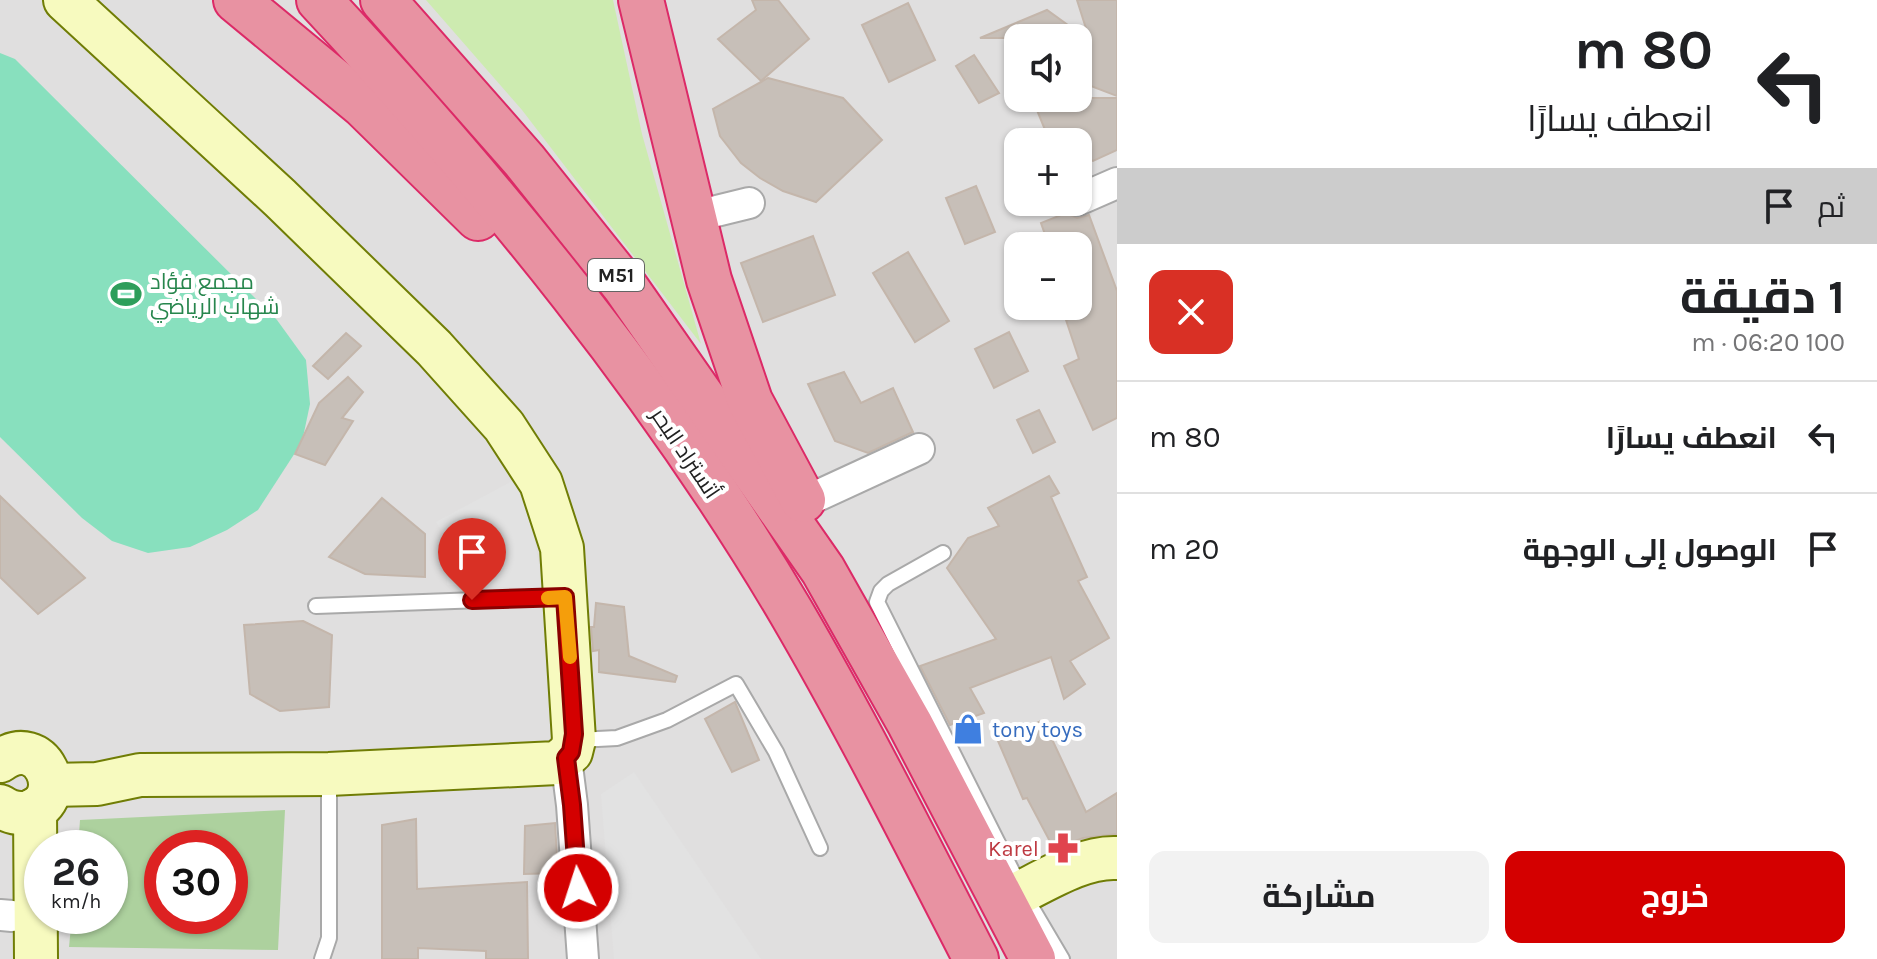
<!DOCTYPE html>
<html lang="ar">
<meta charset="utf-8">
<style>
body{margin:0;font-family:Karla,Cairo,sans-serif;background:#f2f2f2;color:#202124;direction:rtl;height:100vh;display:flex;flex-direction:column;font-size:30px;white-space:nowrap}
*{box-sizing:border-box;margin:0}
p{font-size:26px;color:#757577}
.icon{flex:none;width:44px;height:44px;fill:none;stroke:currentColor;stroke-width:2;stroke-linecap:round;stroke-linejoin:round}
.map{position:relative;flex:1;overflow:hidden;direction:ltr}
.side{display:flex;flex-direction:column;background:#fff;width:760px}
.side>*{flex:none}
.top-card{background:#fff;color:#202124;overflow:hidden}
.controls{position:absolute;left:1004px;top:24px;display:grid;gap:16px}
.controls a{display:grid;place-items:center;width:88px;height:88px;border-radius:16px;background:#fff;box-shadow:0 2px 6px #0004;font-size:40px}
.speed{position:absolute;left:24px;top:830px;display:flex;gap:16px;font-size:40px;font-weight:700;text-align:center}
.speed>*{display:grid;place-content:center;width:104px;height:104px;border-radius:50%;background:#fff;box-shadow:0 2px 6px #0004;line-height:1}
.speed small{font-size:20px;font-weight:400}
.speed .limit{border:12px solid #d22;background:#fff;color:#111}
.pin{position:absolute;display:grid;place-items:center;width:68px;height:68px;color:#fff;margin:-82px -34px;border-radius:50% 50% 50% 0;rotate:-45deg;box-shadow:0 0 8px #0007}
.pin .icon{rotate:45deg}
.me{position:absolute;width:88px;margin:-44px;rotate:356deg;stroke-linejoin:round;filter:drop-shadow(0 0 6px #0008)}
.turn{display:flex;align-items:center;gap:28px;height:168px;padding:0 32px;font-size:36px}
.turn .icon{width:104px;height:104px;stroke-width:2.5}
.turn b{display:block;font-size:56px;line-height:68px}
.then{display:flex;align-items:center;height:76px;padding:0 32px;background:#0003;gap:16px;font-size:30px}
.round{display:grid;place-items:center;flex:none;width:84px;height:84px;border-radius:16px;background:#f2f2f2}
.summary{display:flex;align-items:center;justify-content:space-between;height:136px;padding:0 32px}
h1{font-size:48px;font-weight:700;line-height:60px}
.cta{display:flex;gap:16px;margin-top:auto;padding:16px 32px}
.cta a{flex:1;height:92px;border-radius:16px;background:#d40000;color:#fff;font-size:32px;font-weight:700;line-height:92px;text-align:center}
.cta a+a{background:#f2f2f2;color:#202124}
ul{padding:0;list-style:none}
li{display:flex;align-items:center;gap:24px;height:112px;padding:0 32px;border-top:2px solid #e0e0e0}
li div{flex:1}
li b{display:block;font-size:30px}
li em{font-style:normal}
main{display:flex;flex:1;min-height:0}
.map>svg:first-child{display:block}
</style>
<main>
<section class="side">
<div class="top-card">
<div class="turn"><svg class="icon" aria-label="left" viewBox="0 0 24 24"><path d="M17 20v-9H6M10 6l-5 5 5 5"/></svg><div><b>80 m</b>انعطف يسارًا</div></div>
<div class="then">ثم<svg class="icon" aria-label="arrive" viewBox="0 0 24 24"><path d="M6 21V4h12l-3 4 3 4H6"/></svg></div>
</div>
<div class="summary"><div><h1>1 دقيقة</h1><p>100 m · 06:20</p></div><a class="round" style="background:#d93025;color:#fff"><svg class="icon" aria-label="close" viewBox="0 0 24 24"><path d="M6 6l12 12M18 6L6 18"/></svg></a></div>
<ul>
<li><svg class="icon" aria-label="left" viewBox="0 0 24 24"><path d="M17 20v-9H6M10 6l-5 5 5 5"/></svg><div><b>انعطف يسارًا</b></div><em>80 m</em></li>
<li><svg class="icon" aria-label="arrive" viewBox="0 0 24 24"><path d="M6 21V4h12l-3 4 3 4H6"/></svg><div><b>الوصول إلى الوجهة</b></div><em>20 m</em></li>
</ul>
<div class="cta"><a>خروج</a><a>مشاركة</a></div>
</section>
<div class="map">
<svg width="1117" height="959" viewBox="0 0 1117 959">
<rect width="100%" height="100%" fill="#f2efe9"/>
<path fill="#e0dfdf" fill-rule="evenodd" d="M0,0H1117V959H0ZM1018,38H1078V98H1018ZM1018,142H1078V202H1018ZM1018,246H1078V306H1018ZM42,848H110V916H42ZM162,848H230V916H162Z"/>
<path fill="#cdebb0" d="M426,0H613L642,134L701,344L522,110Z"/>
<path fill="#add19e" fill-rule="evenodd" d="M285,810L278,950L69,947L72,916H110V848H78L80,820ZM162,848H230V916H162Z"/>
<path fill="#88e0be" d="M0,53L15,59L277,320L306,360L310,404L302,442L258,510L227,530L190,547L148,553L112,541L82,518L0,437Z"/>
<g fill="#e2e2e2">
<path d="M514,480L531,520L543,588L447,585V539L436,522Z"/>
<path d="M634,772L693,859L761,959H614L601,794Z"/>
</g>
<g fill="#c7bfb8" stroke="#c4b6ab" stroke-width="2">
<path d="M752,0H778L809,39L761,81L718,39L756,10Z"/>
<path d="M1077,0H1117V96L1078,81V38H980L1047,10L1090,41Z"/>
<path d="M908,3L935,60L889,82L862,25Z"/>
<path d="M974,55L999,93L979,103L956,66Z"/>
<path d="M768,78L843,98L882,140L816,202L783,191L760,178L741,163L720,136L713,109Z"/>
<path d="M1032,98H1117V150L1093,161L1078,154V142H1050Z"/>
<path d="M976,186L995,232L965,244L946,198Z"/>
<path d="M1066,213L1077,218L1089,215L1117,291V418L1093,430L1064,366L1079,359L1066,320L1079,316L1078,246H1049L1041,223Z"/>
<path d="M813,236L835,295L763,322L741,263Z"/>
<path d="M908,252L949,321L915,342L873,273Z"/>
<path d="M1009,332L1028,371L994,388L975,349Z"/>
<path d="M346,333L361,346L328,379L313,366Z"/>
<path d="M844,372L861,403L893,388L913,432L868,453L835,441L808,384Z"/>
<path d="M348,377L363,392L342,418L353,421L325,465L295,454L319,403Z"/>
<path d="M1039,410L1055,442L1033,453L1017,420Z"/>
<path d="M1049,476L1059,493L1051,497L1087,577L1078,581L1109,638L1070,661L1085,684L1064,699L1051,657L970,688L984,713L950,725L920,666L996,639L947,568L968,538L999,526L988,508Z"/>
<path d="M0,496L85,578L38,614L0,577Z"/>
<path d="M382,498L425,534V577L365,574L329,557Z"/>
<path d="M596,603L624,607L629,656L677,676L675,682L599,672V650L593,651L591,627H594Z"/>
<path d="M303,621L332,635L329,707L280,711L250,694L244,625Z"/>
<path d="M735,702L759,760L732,772L705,719Z"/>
<path d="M1043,720L1086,812L1117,793V834L1083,838L1054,849L1027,798L1023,799L998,741Z"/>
<path d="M416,819L417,889L527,882L528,959H486V951L418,948V959H382V825Z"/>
<path d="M555,823L558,873L524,874L525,826Z"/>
</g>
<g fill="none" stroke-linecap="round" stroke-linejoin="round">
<g stroke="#a9a9a9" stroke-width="18">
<g id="lane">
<path d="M943,553L888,584L881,591L877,602L1023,893L1062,959"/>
<path d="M316,606L561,597"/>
<path d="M578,740L617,738L667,720L736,684L776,752L820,848"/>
<path d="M322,959L329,938V777"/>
</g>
</g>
<g stroke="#a9a9a9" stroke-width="34">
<g id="street">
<path d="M1078,200L1117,183"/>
<path d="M692,217L749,203"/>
<path d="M804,502L919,449"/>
<path d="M566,758L572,805L583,959"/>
<path d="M0,915L12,916"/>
</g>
</g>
<g stroke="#707d05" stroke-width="46">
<g id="secondary">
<path d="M0,761C42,730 72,798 29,812C18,815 9,812 0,806"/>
<path d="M50,785L97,784L140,775L329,774L557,763L571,752L574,740L562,548L541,483L504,426L434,348L280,198L65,0"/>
<path d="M35,809L36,959"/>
<path d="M1003,901C1037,886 1079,856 1117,858"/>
</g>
</g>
<g stroke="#dc2a67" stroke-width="48">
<g id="highway">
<path d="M236,0L363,105L478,218"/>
<path d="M319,0C495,189 660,390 791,612C857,725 916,842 976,959"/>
<path d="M383,0L524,160L624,285L823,570L910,724L1033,959"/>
<path d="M641,0L709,280L750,401L803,500"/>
</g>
</g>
<use href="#lane" stroke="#fff" stroke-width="14"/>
<use href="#street" stroke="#fff" stroke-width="30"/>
<use href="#secondary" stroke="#f7fabf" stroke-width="42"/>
<use href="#highway" stroke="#e892a2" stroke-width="44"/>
</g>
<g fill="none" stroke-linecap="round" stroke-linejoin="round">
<g stroke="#8a0000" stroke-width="20">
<path id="route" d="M472,600L565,597L574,734L571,752L566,758L572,805L578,888"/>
</g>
<use href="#route" stroke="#d40000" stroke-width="14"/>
<path stroke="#f59e0b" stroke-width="14" d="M548,598L565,597L570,657"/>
</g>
<defs>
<g id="stadium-bare" transform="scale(2.4)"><path d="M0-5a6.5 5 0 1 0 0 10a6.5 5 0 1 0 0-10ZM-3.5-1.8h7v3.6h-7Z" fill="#2e9e5b" stroke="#fff" stroke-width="2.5" paint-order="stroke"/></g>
<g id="shop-bare" transform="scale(2.4)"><path d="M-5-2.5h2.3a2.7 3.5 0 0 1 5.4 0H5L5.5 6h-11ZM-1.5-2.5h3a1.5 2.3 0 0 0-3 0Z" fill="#3f7fe0" stroke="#fff" stroke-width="2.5" paint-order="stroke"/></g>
<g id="pharmacy-bare" transform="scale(2.4)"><path d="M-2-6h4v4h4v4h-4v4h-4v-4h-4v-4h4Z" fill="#e0444e" stroke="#fff" stroke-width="2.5" paint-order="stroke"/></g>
</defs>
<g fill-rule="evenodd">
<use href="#stadium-bare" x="126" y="294"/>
<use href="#shop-bare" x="968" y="729"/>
<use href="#pharmacy-bare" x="1063" y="848"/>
</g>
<g text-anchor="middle" stroke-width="8" stroke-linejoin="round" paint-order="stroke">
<rect fill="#fff" stroke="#646464" stroke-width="2" x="588" y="259" width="56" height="32" rx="6"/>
<g font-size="20" font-weight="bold" fill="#222">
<text x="616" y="282">M51</text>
</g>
<g font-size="22" fill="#27864d" stroke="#fff" text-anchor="start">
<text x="150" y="289">مجمع فؤاد<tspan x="150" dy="25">شهاب الرياضي</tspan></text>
</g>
<g font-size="22" fill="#222" stroke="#fff">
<text transform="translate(686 453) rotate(56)" y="8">أتستراد البحر</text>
</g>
<g font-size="22" fill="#366cbe" stroke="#fff" text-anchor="start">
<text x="992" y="737">tony toys</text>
</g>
<g font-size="22" fill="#be3a42" stroke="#fff" text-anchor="end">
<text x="1039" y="856">Karel</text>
</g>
</g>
</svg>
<div class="controls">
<a><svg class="icon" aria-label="sound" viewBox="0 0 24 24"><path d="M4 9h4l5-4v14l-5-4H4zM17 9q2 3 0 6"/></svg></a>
<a>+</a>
<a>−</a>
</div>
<div class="speed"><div>26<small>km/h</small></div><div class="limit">30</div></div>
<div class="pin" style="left:472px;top:600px;background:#d93025"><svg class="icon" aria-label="arrive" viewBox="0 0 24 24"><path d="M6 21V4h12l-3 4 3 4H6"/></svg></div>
<svg class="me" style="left:578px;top:888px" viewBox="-20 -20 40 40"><circle r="17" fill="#d40000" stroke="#fff" stroke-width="3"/><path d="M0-11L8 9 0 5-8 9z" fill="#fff"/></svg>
</div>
</main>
